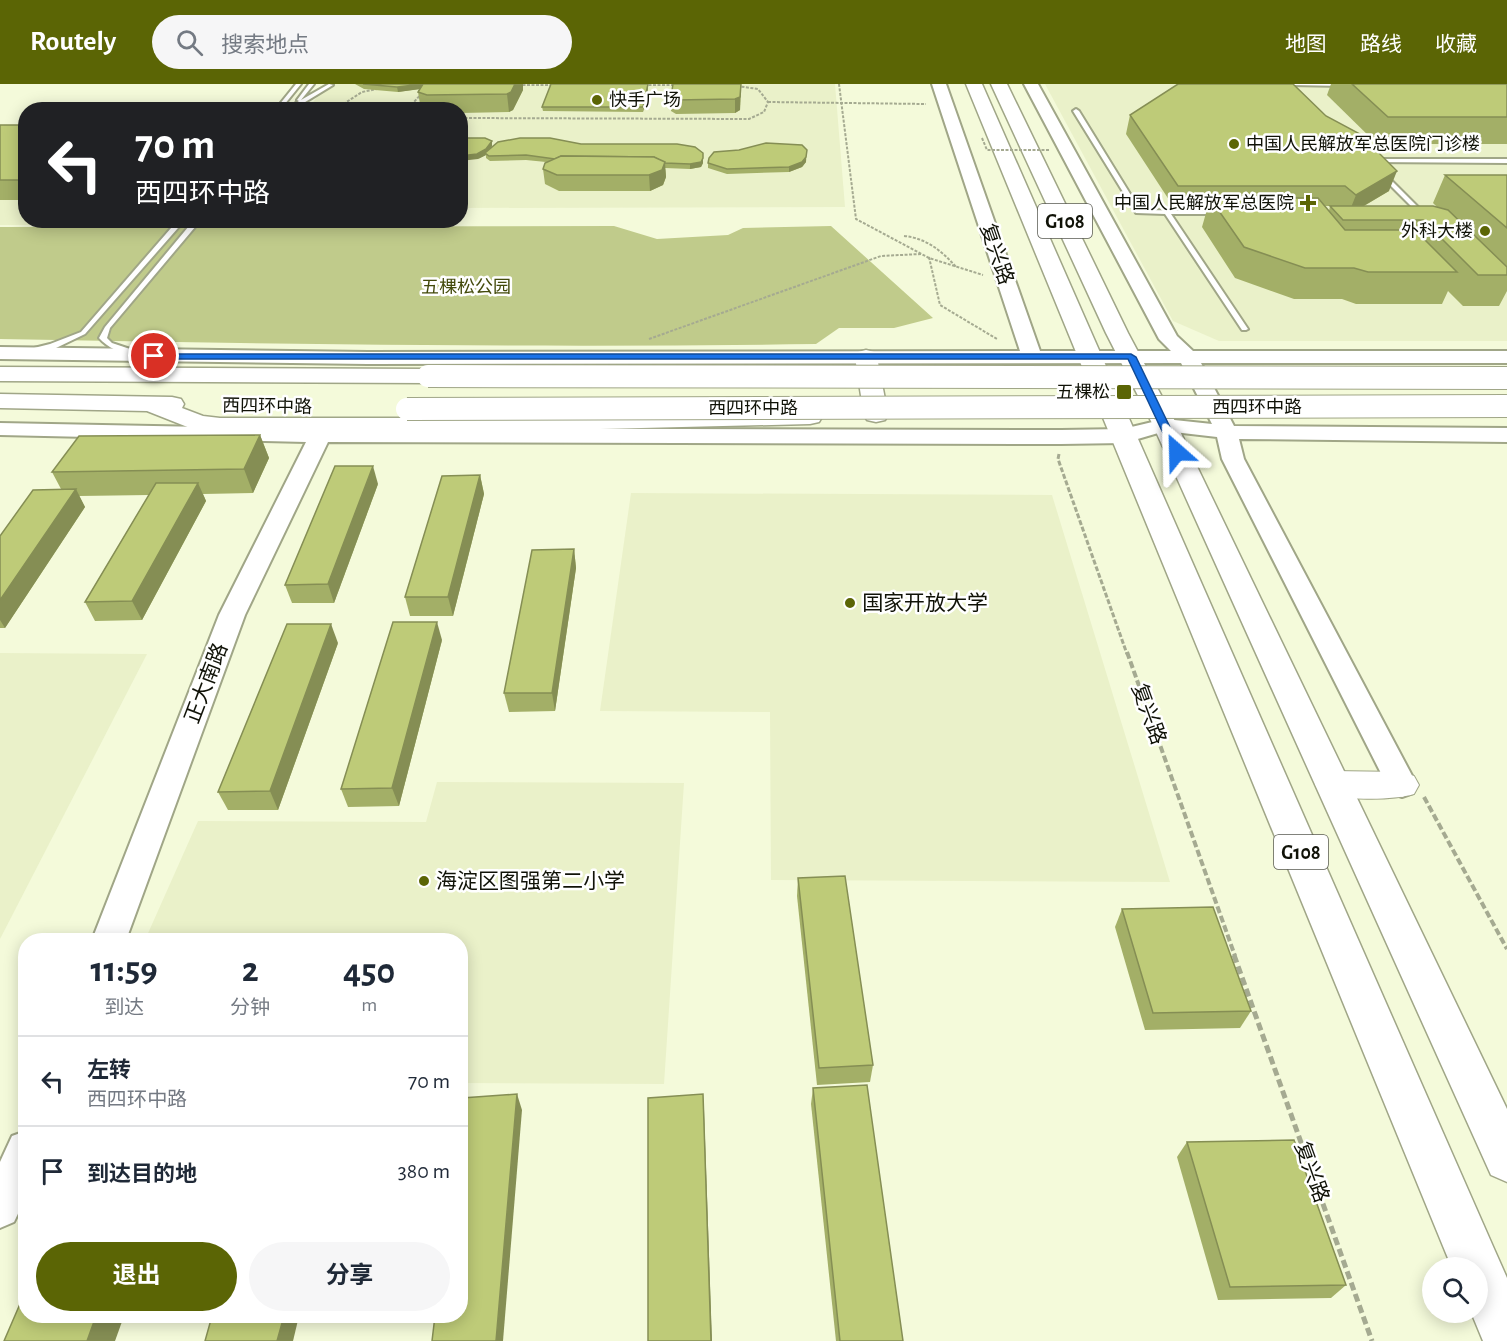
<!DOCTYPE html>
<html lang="zh">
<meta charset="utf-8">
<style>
body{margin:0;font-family:"Alegreya Sans","Noto Sans SC",sans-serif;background:#f6f6f7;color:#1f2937;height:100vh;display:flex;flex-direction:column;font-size:22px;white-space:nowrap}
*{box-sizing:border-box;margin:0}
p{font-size:20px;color:#747a83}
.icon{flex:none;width:33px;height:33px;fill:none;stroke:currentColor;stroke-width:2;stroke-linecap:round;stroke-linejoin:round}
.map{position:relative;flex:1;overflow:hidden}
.panel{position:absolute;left:18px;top:849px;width:450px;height:390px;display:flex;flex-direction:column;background:#fff;border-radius:24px;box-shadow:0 3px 15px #0003}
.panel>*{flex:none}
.hud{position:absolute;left:18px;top:18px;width:450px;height:126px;border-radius:24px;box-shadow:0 3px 15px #0003;background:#202124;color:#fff;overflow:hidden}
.tools{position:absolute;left:1422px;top:1173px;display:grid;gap:12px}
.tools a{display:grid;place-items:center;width:66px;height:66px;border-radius:50%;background:#fff;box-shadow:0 3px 15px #0003;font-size:30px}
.pin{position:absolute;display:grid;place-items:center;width:51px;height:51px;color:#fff;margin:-26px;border:3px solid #fff;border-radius:50%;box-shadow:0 2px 6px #0007}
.me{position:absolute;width:66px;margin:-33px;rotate:335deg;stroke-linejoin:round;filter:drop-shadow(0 0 4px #0008)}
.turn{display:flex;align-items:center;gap:21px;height:126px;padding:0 18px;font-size:27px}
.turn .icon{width:78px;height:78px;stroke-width:2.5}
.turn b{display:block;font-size:42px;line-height:51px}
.eta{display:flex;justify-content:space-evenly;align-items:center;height:102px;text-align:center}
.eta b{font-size:36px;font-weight:700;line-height:42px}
.button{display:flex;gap:12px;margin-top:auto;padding:12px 18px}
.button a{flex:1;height:69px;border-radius:36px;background:#5b6505;color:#fff;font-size:24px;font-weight:700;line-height:69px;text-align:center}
.button a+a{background:#f6f6f7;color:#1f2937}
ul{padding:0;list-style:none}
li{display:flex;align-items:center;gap:18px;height:90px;padding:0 18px;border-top:2px solid #e0e1e3}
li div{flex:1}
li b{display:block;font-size:22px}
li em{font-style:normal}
header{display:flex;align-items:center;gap:36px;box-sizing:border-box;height:84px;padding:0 30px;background:#5b6505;color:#fff}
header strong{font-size:28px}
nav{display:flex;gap:33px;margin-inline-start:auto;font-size:21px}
.search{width:420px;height:54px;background:#f6f6f7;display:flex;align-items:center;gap:15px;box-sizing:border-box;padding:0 21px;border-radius:33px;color:#747a83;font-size:22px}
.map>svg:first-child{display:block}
</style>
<header>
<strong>Routely</strong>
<div class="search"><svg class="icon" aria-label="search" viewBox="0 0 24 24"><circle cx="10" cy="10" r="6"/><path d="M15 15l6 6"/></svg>搜索地点</div>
<nav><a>地图</a><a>路线</a><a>收藏</a></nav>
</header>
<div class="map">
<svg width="1507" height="1257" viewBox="0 0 1507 1257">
<rect width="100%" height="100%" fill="#f4fada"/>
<g fill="#eaf1c9">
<path d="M327,0H835L845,123L461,124L460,26H307Z"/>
<path d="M1045,0H1507V257H1219L1173,237Z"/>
<path d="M0,47H25L26,136L71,137L66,141H0Z"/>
<path d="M631,409L1052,411L1170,798L771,796L770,628L600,627Z"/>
<path d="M0,569L147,570L0,855Z"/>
<path d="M437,698L684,699L664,1000L461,999L460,856H145L198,737L426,738Z"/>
</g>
<path fill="#c0cb8b" d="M614,142L657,155L728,151L743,144L831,142L933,234L894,244H839L816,260C544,264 272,260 0,255V143Z"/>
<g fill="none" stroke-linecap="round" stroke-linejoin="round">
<g stroke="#a0a687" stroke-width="4">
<g id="lane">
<path d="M296,0H301L280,26H275Z"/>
<path d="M309,0H314L301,16L329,0L333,1L297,23H293V21L299,17L297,16Z"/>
<path d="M1288,0H1346V1L1344,2L1290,1Z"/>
<path d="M1076,25L1079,27L1140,126L1220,127V129L1218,130H1171L1248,245L1246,246H1242L1165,130L1136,129L1073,27Z"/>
<path d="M1372,75H1507V79L1370,78V76Z"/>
<path d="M1380,89H1384L1424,129V131H1420L1380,91Z"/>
<path d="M178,136H185L85,250L56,264L30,269V265L50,260L81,248Z"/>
<path d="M194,136H201L110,244L107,254L112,259L133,266V270C120,269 108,264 99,254L105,243Z"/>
</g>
</g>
<g stroke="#a0a687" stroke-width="4">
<g id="secondary">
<path d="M932,0H946L1040,267H1171L1159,255L1024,0H1038L1177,252L1193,267H1507V279H1201L1234,342L1507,344V358L1239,355L1244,375L1417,701L1413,709L1402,713L1391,709L1222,375L1217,353L1165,347L1124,359L1061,360L328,358L245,531L126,856H92L219,531L306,358L0,351V339L259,344L1061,346L1123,345L1165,335L1212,340L1181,279L368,280L0,275V263L368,268L1020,267Z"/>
<path d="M26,1047V1113L14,1138L0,1144V1078L12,1052Z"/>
</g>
</g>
<g stroke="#a0a687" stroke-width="2">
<path id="primary" d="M1332,687L1402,688L1414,692L1419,701L1414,710C1391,717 1343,716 1320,709L1315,700L1320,691Z"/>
</g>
<g stroke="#a0a687" stroke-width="3">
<g id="highway">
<path d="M966,0H982L1495,1167L1507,1194V1257H1483L1471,1228H1478V1184H1452Z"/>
<path d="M991,0H1007L1128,249L1177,341L1507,1025V1098L1491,1091L1153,341L1106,249Z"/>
<path d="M866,266L874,268L877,273L888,331L885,336L876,338L867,336L864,331L855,273L858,268Z"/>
<path d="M0,283L428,285L436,287L440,292L436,297L428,299L0,297Z"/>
<path d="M0,310L172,313L181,315L184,320L182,324L203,332L220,334H474L810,326L819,328L822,333L819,338L810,340L474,348H220L190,344L147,327L0,324Z"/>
</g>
</g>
<g stroke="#a5aa91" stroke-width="2" stroke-dasharray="3 1.5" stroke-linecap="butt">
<path d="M839,0L856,135L929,174L983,191"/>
<path d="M518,1H556"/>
<path d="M644,1H676"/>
<path d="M737,2L758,5L768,18"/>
<path d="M768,18L926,20"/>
<path d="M325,20L345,19L362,8L377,5"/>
<path d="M411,26L414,18L422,9"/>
<path d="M460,34L749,35L764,28L768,18"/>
<path d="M904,152C926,154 942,167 956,183"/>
<path d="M929,173L940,221L997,255"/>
<path d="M649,255L881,172L921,170"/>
</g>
<path stroke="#a5aa91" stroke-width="3" stroke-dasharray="5 2" stroke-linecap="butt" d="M1059,370L1058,375L1127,570"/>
<g stroke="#a5aa91" stroke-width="4" stroke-dasharray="7 3" stroke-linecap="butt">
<path d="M1127,568L1235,872"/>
<path d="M1424,713L1507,865"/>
</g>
<path stroke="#a5aa91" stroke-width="5" stroke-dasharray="8 4" stroke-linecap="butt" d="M1234,871L1372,1257"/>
<use href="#lane" fill="#fff" fill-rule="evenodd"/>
<use href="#secondary" fill="#fff" fill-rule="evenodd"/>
<use href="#primary" fill="#fff" fill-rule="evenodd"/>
<use href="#highway" fill="#fff" fill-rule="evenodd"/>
<g stroke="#a0a687" stroke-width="24" stroke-linecap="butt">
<g id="highway-bridge">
<path d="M428,292L1507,294"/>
<path d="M407,325L1507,322"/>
</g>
</g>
<path stroke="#a5aa91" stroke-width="2" stroke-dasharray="3 1.5" stroke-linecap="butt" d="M982,54L987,66H1050"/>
<use href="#highway-bridge" stroke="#fff" stroke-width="22"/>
</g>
<g fill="#a3af67" fill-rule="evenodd">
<path d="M355,0H523V6L513,26L509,28L460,29V26H421L418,8L419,5L398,8L364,5Z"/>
<path d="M741,0L740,26L735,29L676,30L671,27V13Z"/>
<path d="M1331,0H1507V60H1377L1327,11Z"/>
<path d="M648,4L643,28L543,27L542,23Z"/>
<path d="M1130,31L1389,107L1364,122L1437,123L1433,119L1445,91H1507V207L1499,222H1463L1448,207L1442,220H1356L1342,215H1294L1235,194L1202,143L1208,122H1173L1126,50ZM1325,122H1330L1329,127Z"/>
<rect x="0" y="41" width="26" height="75"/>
<path d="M492,57V62L491,64L581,60L703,79L701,83L690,85L665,84L666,93L663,101L650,107H559L545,100L543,85L546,78L526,76L490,77L486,74V71L478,75Z"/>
<path d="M807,66L806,78L802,83L789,88L727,90L708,84V79Z"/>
<path d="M260,351L269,374L253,409L203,410L206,417L142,536L95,537L85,518L149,411L79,412L85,423L5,544H0V452L61,405L52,388Z"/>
<path d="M480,391L484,410L453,532H410L405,513Z"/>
<path d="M378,400L334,519H292L285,501Z"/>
<path d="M574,465L576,484L555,627L509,628L504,609Z"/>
<path d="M442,556L399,722L348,723L341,705Z"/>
<path d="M338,559L278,726H228L218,708Z"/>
<path d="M798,794L873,981L870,998L817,1001L797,812Z"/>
<path d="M1122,825L1251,927L1240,944L1145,946L1115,843Z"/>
<path d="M813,1004L903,1257H836L811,1020Z"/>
<path d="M1187,1058L1346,1201L1331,1214L1218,1216L1177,1073Z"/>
</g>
<g fill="#858e54">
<path d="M423,0L451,1L398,8L397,3Z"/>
<path d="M515,0H523V6L513,26L509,28L507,10Z"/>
<path d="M648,0V4L643,28V23Z"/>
<path d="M741,0L740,26L735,29V15Z"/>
<path d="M492,57V62L486,70L485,69L486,71L478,75L460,77V72Z"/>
<path d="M806,73V78L802,83L789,88V83Z"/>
<path d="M703,74V79L701,83L690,85V80Z"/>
<path d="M665,78L666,93L663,101L650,107L649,91Z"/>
<path d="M1397,87L1389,107L1348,131L1356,111Z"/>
<path d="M260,351L269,374L253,409L244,385Z"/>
<path d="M373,382L378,400L334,519L328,500Z"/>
<path d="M480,391L484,410L453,532L448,513Z"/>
<path d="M198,399L206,417L142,536L132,517Z"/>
<path d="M76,405L85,423L5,544L0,536V516Z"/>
<path d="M574,465L576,484L555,627L552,609Z"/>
<path d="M437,538L442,556L399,722L392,704Z"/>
<path d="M331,540L338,559L278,726L270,707Z"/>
<path d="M517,1010L522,1026L503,1257H496Z"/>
<path d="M703,1010L704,1026L712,1257H711Z"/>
<path d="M96,1232H124L115,1257H87Z"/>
<path d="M284,1232H299L293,1257H277Z"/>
</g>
<g fill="#becb78" stroke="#858e54" stroke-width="1.5">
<path d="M363,0H423L397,3Z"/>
<path d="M423,0H515L511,8L507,10L427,11L418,8Z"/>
<path d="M551,0H648L643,23H542Z"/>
<path d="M673,0H741L740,13L735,15L675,16L671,13Z"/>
<path d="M1178,0H1293L1326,32L1360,50L1397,87L1356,111L1345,102H1178L1130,31Z"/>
<path d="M1352,0H1507V33H1388Z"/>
<rect x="0" y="41" width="26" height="55"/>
<path d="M460,54H485L492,57L486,65L477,70L460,72Z"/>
<path d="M520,54H550L581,60H677L695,63L703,69V74L701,78L690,80L665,79L654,73L561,72L555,75L526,71L489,72L485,69L498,58Z"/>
<path d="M766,59L802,61L807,66L806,73L802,78L789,83L727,85L708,79L709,74L714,68L739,66Z"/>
<path d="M561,72L654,73L665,78L662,86L649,91H557L543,85L545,79Z"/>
<path d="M1445,91H1507V144Z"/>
<path d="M1210,114H1318L1345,146H1415L1457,188H1368L1354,184H1305L1244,163Z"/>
<path d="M1330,122H1433L1448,126L1507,183V191H1478L1423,136H1343Z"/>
<path d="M260,351L244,385L52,388L79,352Z"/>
<path d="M335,382H373L328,500L285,501Z"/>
<path d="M480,391L448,513H405L442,392Z"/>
<path d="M156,399H198L132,517L85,518Z"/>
<path d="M76,405L0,516V452L33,406Z"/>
<path d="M574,465L552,609H504L532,466Z"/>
<path d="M393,538H437L392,704L341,705Z"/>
<path d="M287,540H331L270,707L218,708Z"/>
<path d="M845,792L873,981L819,984L798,794Z"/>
<path d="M1213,823L1251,927L1153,929L1122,825Z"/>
<path d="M867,1001L903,1257H840L813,1004Z"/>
<path d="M517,1010L496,1257H432L435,1232H460V1024L462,1014Z"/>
<path d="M703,1010L711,1257H648V1014Z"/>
<path d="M1294,1056L1346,1201L1230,1203L1187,1058Z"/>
<path d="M26,1206V1232H96L87,1257H4Z"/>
<path d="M212,1232H284L277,1257H205Z"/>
</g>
<path fill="#1a73e8" stroke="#114b97" stroke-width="1.5" d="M151,270H1131L1136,273L1182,368L1177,371L1172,368L1128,275H154L149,272Z"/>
<g fill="#5b6505" stroke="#fff" stroke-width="2">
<circle cx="597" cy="16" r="6"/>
<circle cx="1234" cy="60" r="6"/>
<path d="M1305 110h6v6h6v6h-6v6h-6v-6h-6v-6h6z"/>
<circle cx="1485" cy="147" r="6"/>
<rect x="1116" y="300" width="16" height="16" rx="3"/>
<circle cx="850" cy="519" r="6"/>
<circle cx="424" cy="797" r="6"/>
</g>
<g text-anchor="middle" stroke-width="5" stroke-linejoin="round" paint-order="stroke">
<g font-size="18" fill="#101207" stroke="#fff" text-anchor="end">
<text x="609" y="22" text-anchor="start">快手广场</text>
<text x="1246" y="66" text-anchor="start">中国人民解放军总医院门诊楼</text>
<text x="1294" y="125">中国人民解放军总医院</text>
<text x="1473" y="153">外科大楼</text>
<text x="1110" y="314">五棵松</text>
</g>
<g font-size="18" fill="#434a0b" stroke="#fff">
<text x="466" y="209">五棵松公园</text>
</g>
<g font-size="18" fill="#101207" stroke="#fff">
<text transform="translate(267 322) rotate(1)" y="6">西四环中路</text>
<text x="1257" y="329">西四环中路</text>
<text x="753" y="330">西四环中路</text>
</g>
<g fill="#fff" stroke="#585951" stroke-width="1.5">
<rect x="1038" y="120" width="54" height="34" rx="4.5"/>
<rect x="1274" y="751" width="54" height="34" rx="4.5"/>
</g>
<g font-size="20" font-weight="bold" fill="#101207">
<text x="1065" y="144">G108</text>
<text x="1301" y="775">G108</text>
</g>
<g font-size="21" fill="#101207" stroke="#fff">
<text transform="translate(997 170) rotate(71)" y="7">复兴路</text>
<text transform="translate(206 599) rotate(-69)" y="7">正大南路</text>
<text transform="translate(1149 630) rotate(70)" y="7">复兴路</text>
<text transform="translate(1312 1088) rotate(70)" y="7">复兴路</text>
</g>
<g font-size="21" fill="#101207" stroke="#fff" text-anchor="start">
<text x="862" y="526">国家开放大学</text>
<text x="436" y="804">海淀区图强第二小学</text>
</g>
</g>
</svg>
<div class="tools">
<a><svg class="icon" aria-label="search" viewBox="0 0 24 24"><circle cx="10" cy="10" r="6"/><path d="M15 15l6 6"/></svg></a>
</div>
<div class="pin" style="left:154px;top:272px;background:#d93025"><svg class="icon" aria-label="arrive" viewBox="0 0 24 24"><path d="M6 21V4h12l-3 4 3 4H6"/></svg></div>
<svg class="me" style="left:1177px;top:368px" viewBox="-20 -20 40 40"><path d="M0-17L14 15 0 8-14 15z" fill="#1a73e8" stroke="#fff" stroke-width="4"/></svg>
<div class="hud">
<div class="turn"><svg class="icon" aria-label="left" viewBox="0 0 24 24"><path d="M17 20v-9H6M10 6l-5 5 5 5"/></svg><div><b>70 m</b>西四环中路</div></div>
</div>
<section class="panel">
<div class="eta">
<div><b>11:59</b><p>到达</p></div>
<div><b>2</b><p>分钟</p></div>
<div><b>450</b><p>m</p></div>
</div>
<ul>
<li><svg class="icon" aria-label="left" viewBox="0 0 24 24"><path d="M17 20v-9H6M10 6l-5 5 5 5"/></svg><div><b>左转</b><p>西四环中路</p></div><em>70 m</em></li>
<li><svg class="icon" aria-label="arrive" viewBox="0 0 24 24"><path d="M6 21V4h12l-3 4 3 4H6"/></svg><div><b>到达目的地</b></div><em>380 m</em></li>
</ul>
<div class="button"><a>退出</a><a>分享</a></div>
</section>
</div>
